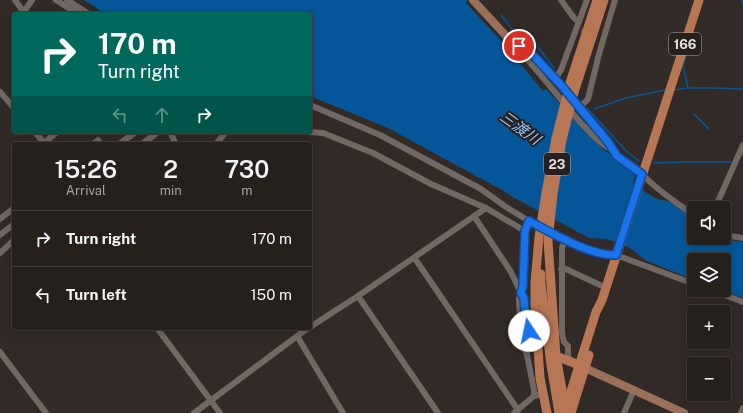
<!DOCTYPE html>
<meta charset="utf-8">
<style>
body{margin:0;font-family:"Public Sans","Noto Sans JP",sans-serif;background:#2e2825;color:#f1f3f6;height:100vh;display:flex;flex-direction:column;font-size:15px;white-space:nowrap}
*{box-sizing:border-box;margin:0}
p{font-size:13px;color:#a4a3a3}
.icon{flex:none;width:22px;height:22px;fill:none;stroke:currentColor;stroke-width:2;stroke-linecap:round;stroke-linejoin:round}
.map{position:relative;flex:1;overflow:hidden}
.sheet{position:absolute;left:12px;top:142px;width:300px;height:188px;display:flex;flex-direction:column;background:#26201c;border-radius:4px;box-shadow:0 2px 10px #0003,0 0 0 1px #423e3b}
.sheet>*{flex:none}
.banner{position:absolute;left:12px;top:12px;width:300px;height:122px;border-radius:4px;box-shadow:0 2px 10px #0003,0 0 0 1px #423e3b;background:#00695c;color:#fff;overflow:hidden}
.buttons{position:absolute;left:687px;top:201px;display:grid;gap:8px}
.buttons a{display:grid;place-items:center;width:44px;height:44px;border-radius:4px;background:#26201c;box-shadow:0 2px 10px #0003,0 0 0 1px #423e3b;font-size:20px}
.pin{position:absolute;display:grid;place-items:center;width:34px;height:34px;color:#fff;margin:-17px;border:2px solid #fff;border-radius:50%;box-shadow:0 1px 4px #0007}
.me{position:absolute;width:44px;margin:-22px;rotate:349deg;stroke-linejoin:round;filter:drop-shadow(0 0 3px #0008)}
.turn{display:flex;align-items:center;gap:14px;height:84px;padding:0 20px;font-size:18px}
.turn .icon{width:52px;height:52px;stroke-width:2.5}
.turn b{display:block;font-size:28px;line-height:34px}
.lanes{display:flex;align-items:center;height:38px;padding:0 20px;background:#0003;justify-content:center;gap:20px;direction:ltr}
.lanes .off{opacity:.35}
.eta{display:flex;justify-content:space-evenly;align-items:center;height:68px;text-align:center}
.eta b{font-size:24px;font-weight:600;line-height:28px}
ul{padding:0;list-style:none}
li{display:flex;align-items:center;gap:12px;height:56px;padding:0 20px;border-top:1px solid #423e3b}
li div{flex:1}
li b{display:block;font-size:15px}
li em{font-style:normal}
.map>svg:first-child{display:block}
</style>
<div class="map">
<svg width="743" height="413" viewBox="0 0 743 413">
<rect width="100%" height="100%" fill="#322a26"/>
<path fill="#055699" d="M84,0H468L466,3L506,46L543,91L546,89L577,123L603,149L633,172L635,176L633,182L645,192L655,198L670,202L694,218V238H724V236L729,240L743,242V298L722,290H724V260H694V280L645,260L630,248L615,242L607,239L589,238L511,196L502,190L388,128L310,96V14H106Z"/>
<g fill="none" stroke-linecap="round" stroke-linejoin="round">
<g stroke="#055699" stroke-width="1.5">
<path d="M741,0L743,3"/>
<path d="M501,15L514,31L537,46L554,68"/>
<path d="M688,50L683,65L688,88"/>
<path d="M673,90L688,88H713L743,89"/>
<path d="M588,109L625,150L639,161"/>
<path d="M594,109L626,98L665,90"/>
<path d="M694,114L709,129"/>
<path d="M654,163L684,162H733"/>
</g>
<path stroke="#4d4542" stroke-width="6" stroke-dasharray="6 3" stroke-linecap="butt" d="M581,30L598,37"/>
<g stroke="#716763" stroke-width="6">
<path d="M15,0L25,14"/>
<path d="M56,0L78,14"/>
<path d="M67,0L89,14"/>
<path d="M561,0L574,18L579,22"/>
<path d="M24,12L32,0"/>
<path d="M514,45C538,70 558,97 581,123C591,133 601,145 614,151"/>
<path d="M555,79L561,70L587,0"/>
<path d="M0,92L14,108"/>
<path d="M310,105L380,135L481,189L506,207L529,221"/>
<path d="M579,108L588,99L599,54L615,0"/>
<path d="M35,132L44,143"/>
<path d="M170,132L176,144"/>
<path d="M310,132L323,133L373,153L431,184L486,208L525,231"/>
<path d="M43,144L57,132"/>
<path d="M93,144L98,140L101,144"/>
<path d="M119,144L136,132"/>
<path d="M142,144L158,132"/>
<path d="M216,144L226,132"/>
<path d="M642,174C657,190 676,203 694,215"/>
<path d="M715,208L743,145"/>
<path d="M474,216L511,272L521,293L519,298L520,318L523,344L527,355L534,390V396"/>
<path d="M0,219L14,208"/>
<path d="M724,234L730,236L743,238"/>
<path d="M0,235L14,224"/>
<path d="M565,240L562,248V333L564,342L568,346V356L571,361"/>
<path d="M0,253L14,240"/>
<path d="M414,258L418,263L518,410"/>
<path d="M561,269H566L600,285"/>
<path d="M711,290L743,302"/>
<path d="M358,296L438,413"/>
<path d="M310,327L358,296L486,208"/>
<path d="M157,328L220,413"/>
<path d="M297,336L343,413"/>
<path d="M537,350C530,338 527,325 525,311C524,305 524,299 521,293L523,287L525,231L529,221C551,233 591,256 616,255L694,284"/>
<path d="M0,352L46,413"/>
<path d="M194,413L308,328"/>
<path d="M514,413L534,396L538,395"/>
<path d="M624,413L634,390"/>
<path d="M741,413L743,408"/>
</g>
<g stroke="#9b705a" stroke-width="8">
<path d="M473,0L509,39L530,52L561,85L608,142L617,156L642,174"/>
<path d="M579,365L585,368L684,413"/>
</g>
<g stroke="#b77654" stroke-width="9">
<path d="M541,274V283L551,365L559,413"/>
<path d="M556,356L579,365"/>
<path d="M565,406L556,356L548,241L553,194L562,140L575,89L604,0"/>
<path d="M547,413L540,378L535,304V283L539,237L546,193L556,138L570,83L597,0"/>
<path d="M564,413L596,312L602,300L699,0"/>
<path d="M571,413L589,355"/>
</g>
</g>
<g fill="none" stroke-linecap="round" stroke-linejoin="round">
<g stroke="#114b97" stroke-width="10">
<path id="route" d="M519,46L530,52L561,85L608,142L617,156L642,174L616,255C590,256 552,233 529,221L525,231L523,286L521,293L524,298L525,311L529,331"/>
</g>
<use href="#route" stroke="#1a73e8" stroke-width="7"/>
</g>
<g text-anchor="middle" stroke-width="4" stroke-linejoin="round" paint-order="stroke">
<g fill="#28201c" stroke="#ada7a4" stroke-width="1">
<rect x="669" y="33" width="32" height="22" rx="3"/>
<rect x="544" y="153" width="26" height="22" rx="3"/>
</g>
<g font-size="13" font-weight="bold" fill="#e6e1de">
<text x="685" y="49">166</text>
<text x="557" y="169">23</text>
</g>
<g font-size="15" font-style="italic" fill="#94c7fe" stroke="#28201c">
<text transform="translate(520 128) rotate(36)" y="5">三渡川</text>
</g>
</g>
</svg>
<div class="buttons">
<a><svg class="icon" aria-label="sound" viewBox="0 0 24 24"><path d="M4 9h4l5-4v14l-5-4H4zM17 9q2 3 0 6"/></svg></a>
<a><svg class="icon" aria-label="layers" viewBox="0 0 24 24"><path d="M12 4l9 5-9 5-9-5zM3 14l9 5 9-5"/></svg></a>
<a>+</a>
<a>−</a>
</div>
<div class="pin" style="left:519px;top:46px;background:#d93025"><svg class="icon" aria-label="arrive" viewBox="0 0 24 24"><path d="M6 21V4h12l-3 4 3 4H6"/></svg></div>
<svg class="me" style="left:529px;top:331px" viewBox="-20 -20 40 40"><circle r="19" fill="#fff"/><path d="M0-13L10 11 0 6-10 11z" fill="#1a73e8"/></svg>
<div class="banner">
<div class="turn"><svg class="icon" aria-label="right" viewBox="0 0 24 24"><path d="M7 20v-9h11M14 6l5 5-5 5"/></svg><div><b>170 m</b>Turn right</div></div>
<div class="lanes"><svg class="icon off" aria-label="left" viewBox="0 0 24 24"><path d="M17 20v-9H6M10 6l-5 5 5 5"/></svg><svg class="icon off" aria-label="ahead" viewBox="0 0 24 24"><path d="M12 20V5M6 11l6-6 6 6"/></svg><svg class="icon" aria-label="right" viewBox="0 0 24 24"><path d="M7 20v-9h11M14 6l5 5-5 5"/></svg></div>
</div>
<section class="sheet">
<div class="eta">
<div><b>15:26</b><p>Arrival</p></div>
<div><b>2</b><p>min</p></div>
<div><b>730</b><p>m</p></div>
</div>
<ul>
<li><svg class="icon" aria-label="right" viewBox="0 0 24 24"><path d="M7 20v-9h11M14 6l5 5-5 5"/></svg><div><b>Turn right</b></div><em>170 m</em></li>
<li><svg class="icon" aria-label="left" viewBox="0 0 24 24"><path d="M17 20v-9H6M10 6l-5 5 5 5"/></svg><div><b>Turn left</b></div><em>150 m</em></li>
</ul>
</section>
</div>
